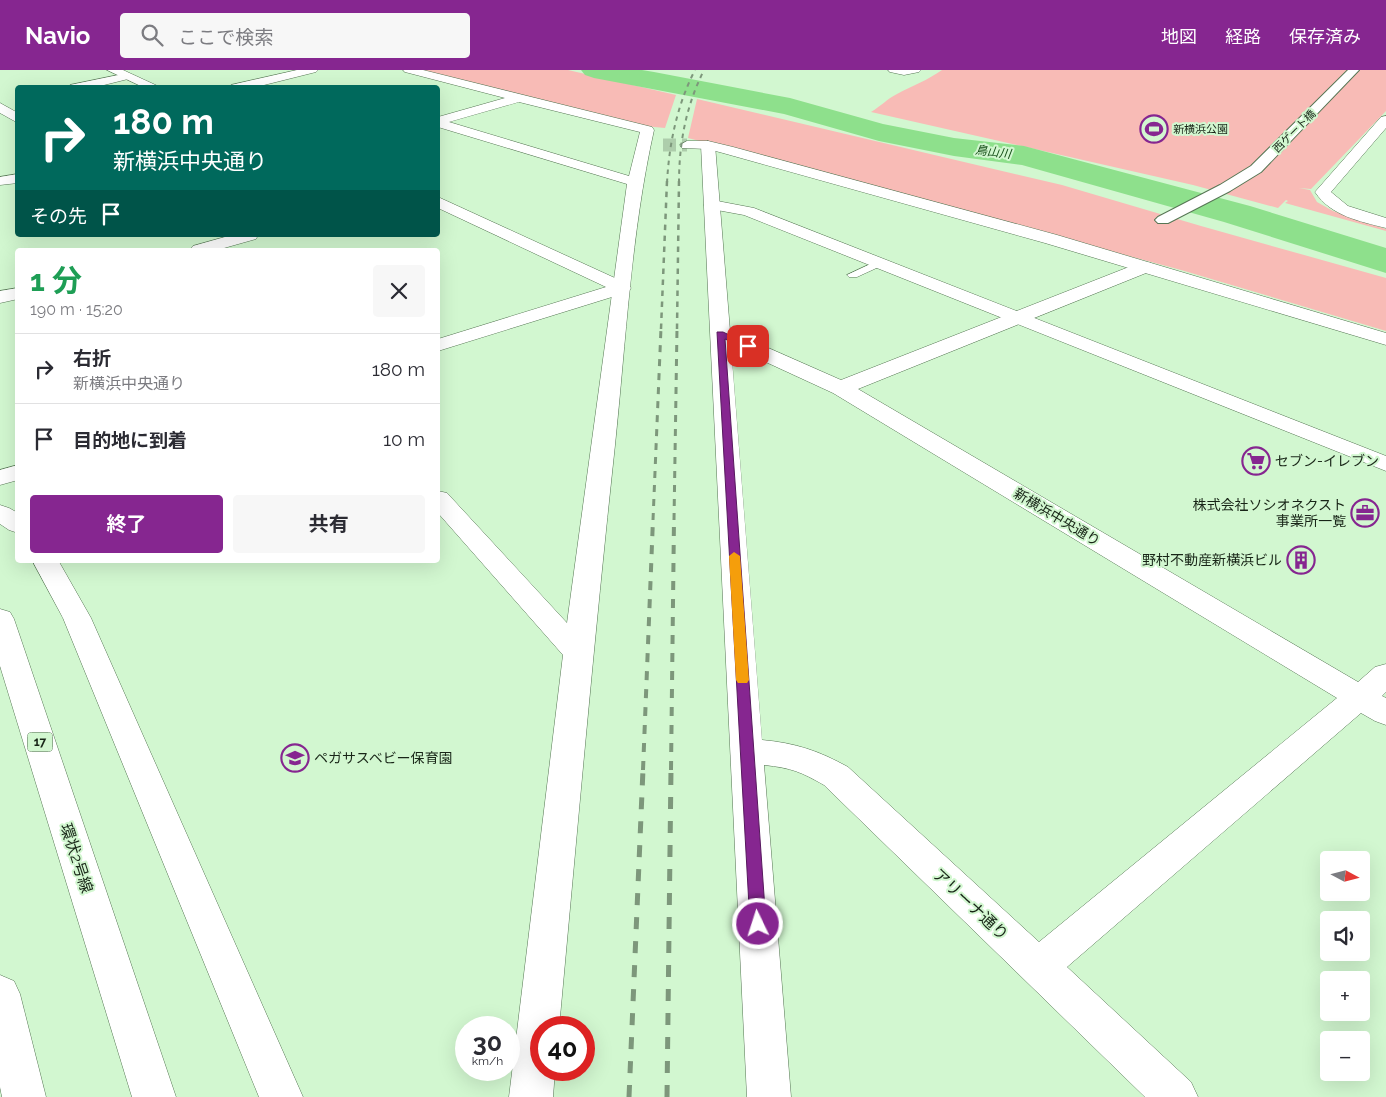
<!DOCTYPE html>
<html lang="ja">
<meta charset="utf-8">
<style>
body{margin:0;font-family:Raleway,"Noto Sans JP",sans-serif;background:#f7f7f7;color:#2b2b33;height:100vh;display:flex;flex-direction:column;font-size:19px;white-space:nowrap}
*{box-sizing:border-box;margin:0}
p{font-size:16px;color:#7c7c81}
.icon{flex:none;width:28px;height:28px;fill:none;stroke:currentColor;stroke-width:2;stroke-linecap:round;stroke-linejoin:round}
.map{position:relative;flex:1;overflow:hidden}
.drawer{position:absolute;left:15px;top:178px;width:425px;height:315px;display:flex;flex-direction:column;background:#fff;border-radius:5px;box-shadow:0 5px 20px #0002}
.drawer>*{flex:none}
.guide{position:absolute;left:15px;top:15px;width:425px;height:152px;border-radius:5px;box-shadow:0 5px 20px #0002;background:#00695c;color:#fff;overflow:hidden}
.needle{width:32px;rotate:97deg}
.fabs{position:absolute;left:1320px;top:781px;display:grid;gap:10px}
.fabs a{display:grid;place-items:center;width:50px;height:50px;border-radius:5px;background:#fff;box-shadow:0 5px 20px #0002;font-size:25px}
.speed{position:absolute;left:455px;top:946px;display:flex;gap:10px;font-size:25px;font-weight:700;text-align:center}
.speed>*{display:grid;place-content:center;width:65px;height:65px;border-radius:50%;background:#fff;box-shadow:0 5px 20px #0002;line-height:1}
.speed small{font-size:12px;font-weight:400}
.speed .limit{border:8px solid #d22;background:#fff;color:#111}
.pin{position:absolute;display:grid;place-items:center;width:42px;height:42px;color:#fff;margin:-21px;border-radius:10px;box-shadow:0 2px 8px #0006}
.me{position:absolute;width:55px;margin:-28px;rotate:356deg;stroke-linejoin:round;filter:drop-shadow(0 0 4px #0008)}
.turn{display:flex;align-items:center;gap:18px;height:105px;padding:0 15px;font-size:22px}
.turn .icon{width:65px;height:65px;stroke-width:2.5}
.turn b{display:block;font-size:35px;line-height:42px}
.then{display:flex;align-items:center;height:48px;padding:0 15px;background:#0003;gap:10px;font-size:19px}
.round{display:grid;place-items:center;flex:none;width:52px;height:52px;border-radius:5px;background:#f7f7f7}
.overview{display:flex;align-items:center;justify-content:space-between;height:85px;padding:0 15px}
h1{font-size:30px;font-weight:700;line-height:38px;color:#1e9e55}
.primary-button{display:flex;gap:10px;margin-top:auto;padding:10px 15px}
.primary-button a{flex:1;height:58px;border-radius:5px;background:#862690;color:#fff;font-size:20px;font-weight:700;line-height:58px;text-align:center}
.primary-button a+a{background:#f7f7f7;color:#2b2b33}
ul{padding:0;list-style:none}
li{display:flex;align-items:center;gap:15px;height:70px;padding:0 15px;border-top:1px solid #e1e1e2}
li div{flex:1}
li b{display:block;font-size:19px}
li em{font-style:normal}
header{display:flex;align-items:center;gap:30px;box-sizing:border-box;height:70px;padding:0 25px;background:#862690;color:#fff}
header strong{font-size:24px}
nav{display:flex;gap:28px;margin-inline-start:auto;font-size:18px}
.search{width:350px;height:45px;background:#f7f7f7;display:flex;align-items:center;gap:12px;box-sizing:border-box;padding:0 18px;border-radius:5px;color:#7c7c81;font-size:19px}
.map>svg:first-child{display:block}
</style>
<header>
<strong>Navio</strong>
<div class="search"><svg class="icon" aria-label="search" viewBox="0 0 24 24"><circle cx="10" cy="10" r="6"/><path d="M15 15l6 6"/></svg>ここで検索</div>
<nav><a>地図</a><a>経路</a><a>保存済み</a></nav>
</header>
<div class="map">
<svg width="1386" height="1027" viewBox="0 0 1386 1027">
<rect width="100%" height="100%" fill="#d2f7d0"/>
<g fill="#f8bbb6">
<path d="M419,0H568L676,25L665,58L644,56Z"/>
<path d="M942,0H1386V41L1311,119L1299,118L1310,120L1317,132L1333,141L1386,159V161L1285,133L1288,131L1286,130L1278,138L1193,115L871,42C881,36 887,29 897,24C912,16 928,10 942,0Z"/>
<path d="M697,29L1062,115L1201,156L1386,208V261L1181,200L688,68Z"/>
</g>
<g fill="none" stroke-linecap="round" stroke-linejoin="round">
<path fill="#8ee08c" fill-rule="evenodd" d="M581,0H642L654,2L790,28L883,54L954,68L1024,76L1250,136L1386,178V203L1224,152L1022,95L954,86L879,71L784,44L594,8L585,5Z"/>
<path stroke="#adcdab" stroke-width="13" stroke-dasharray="13 6" stroke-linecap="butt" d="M663,75H687"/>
<g stroke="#567654" stroke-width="1">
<path id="service" d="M879,190L885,193L883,195L857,207H849L847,205Z"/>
</g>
<g stroke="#567654" stroke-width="2">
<path id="pedestrian" d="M1348,0H1359L1261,102L1230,121L1168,153H1158L1155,150L1158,147L1220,115L1251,96Z"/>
</g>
<g stroke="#567654" stroke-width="1">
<g id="minor">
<path d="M297,0H318L316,2L252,18H229L231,15Z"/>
<path d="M403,0H423L652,57L654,60C631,163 626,270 615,375C594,569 577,763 559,958H541V1000H555L553,1027H509L563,585L438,443V421L447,423L567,553L627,114L438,57V47L505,28L405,2ZM519,32L640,62L629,106L449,52Z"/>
<path d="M888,0H921L919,2L904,5L890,2Z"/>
<path d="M128,3L134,6L132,8L92,18H68L70,15Z"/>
<path d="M0,33L18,43V53L0,43Z"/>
<path d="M687,71H708L733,77L1057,165L1386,263V275L1045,173L723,83L708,79L682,78L680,75Z"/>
<path d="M18,104V113L0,115V107Z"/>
<path d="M712,130L754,138L1386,386V401L744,145L706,138L704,135L706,132Z"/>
<path d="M232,165H258L256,169L217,180H190L193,176Z"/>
<path d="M18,218V229L0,233V221Z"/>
<path d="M0,435L9,438L18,443V463L9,460L0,454Z"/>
<path d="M32,490H58L91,548L303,1027H259L63,548Z"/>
</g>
</g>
<g stroke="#567654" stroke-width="1">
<g id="tertiary">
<path d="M107,0H123L162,18H145Z"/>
<path d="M1386,46V58L1331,122L1348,136L1386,148V158C1359,151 1331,146 1315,122L1381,47Z"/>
<path d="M708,71L715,75L730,261L841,310L1139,193L1145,192L1151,193L1154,197L1151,201L858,319L1358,612L1375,597L1386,594V622L1382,626L1386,628V655L1375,651L1361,643L1067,897L1191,1012L1198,1027H1145L824,715C801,702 792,698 764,695L791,1027H747L701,75ZM731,276L833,323L1337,628L1039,872L848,697C819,681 796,673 762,670Z"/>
<path d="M438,127L628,214L631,218L628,222L438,281V269L606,217L438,138Z"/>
<path d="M18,395V410L0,415V400Z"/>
</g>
</g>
<g stroke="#567654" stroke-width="1">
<g id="primary">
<path d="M0,539L10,542L14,549L176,1027H132L0,596Z"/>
<path d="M0,905L14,911L20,924L46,1027H2L0,1017Z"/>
</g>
</g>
<use href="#service" fill="#fff" fill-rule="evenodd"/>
<use href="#pedestrian" fill="#fff" fill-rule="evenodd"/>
<use href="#minor" fill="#fff" fill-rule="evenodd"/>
<use href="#tertiary" fill="#fff" fill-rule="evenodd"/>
<use href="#primary" fill="#fff" fill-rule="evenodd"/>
<g stroke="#7d977b" stroke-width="2" stroke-dasharray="4.5 4.5" stroke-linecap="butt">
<path d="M667,113C669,74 677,35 695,0"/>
<path d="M679,113C679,73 686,36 704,0"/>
</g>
<g stroke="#7d977b" stroke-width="2.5" stroke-dasharray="5.5 5.5" stroke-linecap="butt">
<path d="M661,259L667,111"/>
<path d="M677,259L679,111"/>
</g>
<g stroke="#7d977b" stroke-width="3" stroke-dasharray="7 7" stroke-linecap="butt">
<path d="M653,450L661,258"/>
<path d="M674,450L677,258"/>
</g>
<g stroke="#7d977b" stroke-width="4" stroke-dasharray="9 9" stroke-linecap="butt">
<path d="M643,700L653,449"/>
<path d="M671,700L674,449"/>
</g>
<g stroke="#7d977b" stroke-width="5" stroke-dasharray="12 12" stroke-linecap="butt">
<path d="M629,1027L643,699"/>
<path d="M667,1027L671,699"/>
</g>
</g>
<path fill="#862690" stroke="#57195e" d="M717,262H723L752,276L745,278L725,269L766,854L763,859L758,861L752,859L750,854Z"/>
<path fill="#f59e0b" d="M734,482L740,486L749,610L747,613H738L736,610L729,486Z"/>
<defs>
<g id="stadium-ring" transform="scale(1.4375)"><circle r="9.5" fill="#d2f7d0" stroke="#862690" stroke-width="1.5"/><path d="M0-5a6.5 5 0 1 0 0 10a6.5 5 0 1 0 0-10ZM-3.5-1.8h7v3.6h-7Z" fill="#862690"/></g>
<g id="supermarket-ring" transform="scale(1.4375)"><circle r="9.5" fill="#d2f7d0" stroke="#862690" stroke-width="1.5"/><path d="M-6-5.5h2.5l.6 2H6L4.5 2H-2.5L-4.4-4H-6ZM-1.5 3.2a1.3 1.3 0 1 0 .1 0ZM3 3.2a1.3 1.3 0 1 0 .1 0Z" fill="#862690"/></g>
<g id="office-ring" transform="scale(1.4375)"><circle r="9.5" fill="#d2f7d0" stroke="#862690" stroke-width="1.5"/><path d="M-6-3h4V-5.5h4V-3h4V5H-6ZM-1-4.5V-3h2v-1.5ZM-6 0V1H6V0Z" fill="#862690"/></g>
<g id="building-ring" transform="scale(1.4375)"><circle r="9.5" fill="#d2f7d0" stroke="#862690" stroke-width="1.5"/><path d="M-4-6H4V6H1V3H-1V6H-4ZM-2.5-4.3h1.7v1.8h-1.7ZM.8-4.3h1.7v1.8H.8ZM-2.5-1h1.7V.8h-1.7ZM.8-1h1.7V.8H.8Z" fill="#862690"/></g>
<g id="school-ring" transform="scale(1.4375)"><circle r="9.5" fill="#d2f7d0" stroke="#862690" stroke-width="1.5"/><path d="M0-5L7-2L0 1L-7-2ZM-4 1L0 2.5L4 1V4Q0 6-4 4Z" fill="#862690"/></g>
</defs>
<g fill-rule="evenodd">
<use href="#stadium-ring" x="1154" y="59"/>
<use href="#supermarket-ring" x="1256" y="391"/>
<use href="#office-ring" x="1365" y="443"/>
<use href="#building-ring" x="1301" y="490"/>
<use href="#school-ring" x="295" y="688"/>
</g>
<g text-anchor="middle" stroke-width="4" stroke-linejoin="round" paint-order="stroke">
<g font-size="11" fill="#182517" stroke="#d2f7d0" text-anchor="start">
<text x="1173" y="63">新横浜公園</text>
</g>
<g font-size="11" fill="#182517" stroke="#d2f7d0">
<text transform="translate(1294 61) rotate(-45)" y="4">西ゲート橋</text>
</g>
<g font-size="12" font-style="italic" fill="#134b15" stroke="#d2f7d0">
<text transform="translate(993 82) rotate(7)" y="4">鳥山川</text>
</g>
<rect fill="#d2f7d0" stroke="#50644e" stroke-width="1" x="27.5" y="662.5" width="25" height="19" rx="4"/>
<g font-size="12" font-weight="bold" fill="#182517">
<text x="40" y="676">17</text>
</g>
<g font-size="14" fill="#182517" stroke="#d2f7d0" text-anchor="start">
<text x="1275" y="396">セブン-イレブン</text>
<text x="1346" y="440" text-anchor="end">株式会社ソシオネクスト<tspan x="1346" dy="16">事業所一覧</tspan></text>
<text x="1282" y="495" text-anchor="end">野村不動産新横浜ビル</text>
<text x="314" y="693">ペガサスベビー保育園</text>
</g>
<g font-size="14" fill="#182517" stroke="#d2f7d0">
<text transform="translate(1057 447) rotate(31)" y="5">新横浜中央通り</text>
</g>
<g font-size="16" fill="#182517" stroke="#d2f7d0">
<text transform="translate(77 788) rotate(72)" y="6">環状2号線</text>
<text transform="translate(971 834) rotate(43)" y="6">アリーナ通り</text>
</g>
</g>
</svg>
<div class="fabs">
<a><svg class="needle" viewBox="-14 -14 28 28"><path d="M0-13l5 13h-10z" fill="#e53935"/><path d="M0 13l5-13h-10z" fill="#7c7c81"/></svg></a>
<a><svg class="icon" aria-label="sound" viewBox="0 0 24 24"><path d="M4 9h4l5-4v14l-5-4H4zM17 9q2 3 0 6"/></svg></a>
<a>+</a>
<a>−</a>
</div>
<div class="speed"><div>30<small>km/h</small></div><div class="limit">40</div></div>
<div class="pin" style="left:748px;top:276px;background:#d93025"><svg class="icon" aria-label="arrive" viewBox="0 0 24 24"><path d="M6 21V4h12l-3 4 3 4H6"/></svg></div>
<svg class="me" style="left:758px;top:854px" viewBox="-20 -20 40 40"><circle r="17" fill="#862690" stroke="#fff" stroke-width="3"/><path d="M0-11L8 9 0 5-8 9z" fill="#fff"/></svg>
<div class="guide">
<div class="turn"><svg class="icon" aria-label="right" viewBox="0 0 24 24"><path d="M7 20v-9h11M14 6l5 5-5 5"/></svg><div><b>180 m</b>新横浜中央通り</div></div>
<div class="then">その先<svg class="icon" aria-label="arrive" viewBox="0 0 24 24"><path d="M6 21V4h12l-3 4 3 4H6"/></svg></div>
</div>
<section class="drawer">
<div class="overview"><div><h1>1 分</h1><p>190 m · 15:20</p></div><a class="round"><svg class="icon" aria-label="close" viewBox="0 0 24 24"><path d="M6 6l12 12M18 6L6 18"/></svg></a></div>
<ul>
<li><svg class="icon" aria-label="right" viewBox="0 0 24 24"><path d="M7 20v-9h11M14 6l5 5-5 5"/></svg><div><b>右折</b><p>新横浜中央通り</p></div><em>180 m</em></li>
<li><svg class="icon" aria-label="arrive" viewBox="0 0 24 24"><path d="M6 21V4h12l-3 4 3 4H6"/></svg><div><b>目的地に到着</b></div><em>10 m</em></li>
</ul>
<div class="primary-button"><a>終了</a><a>共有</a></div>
</section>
</div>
